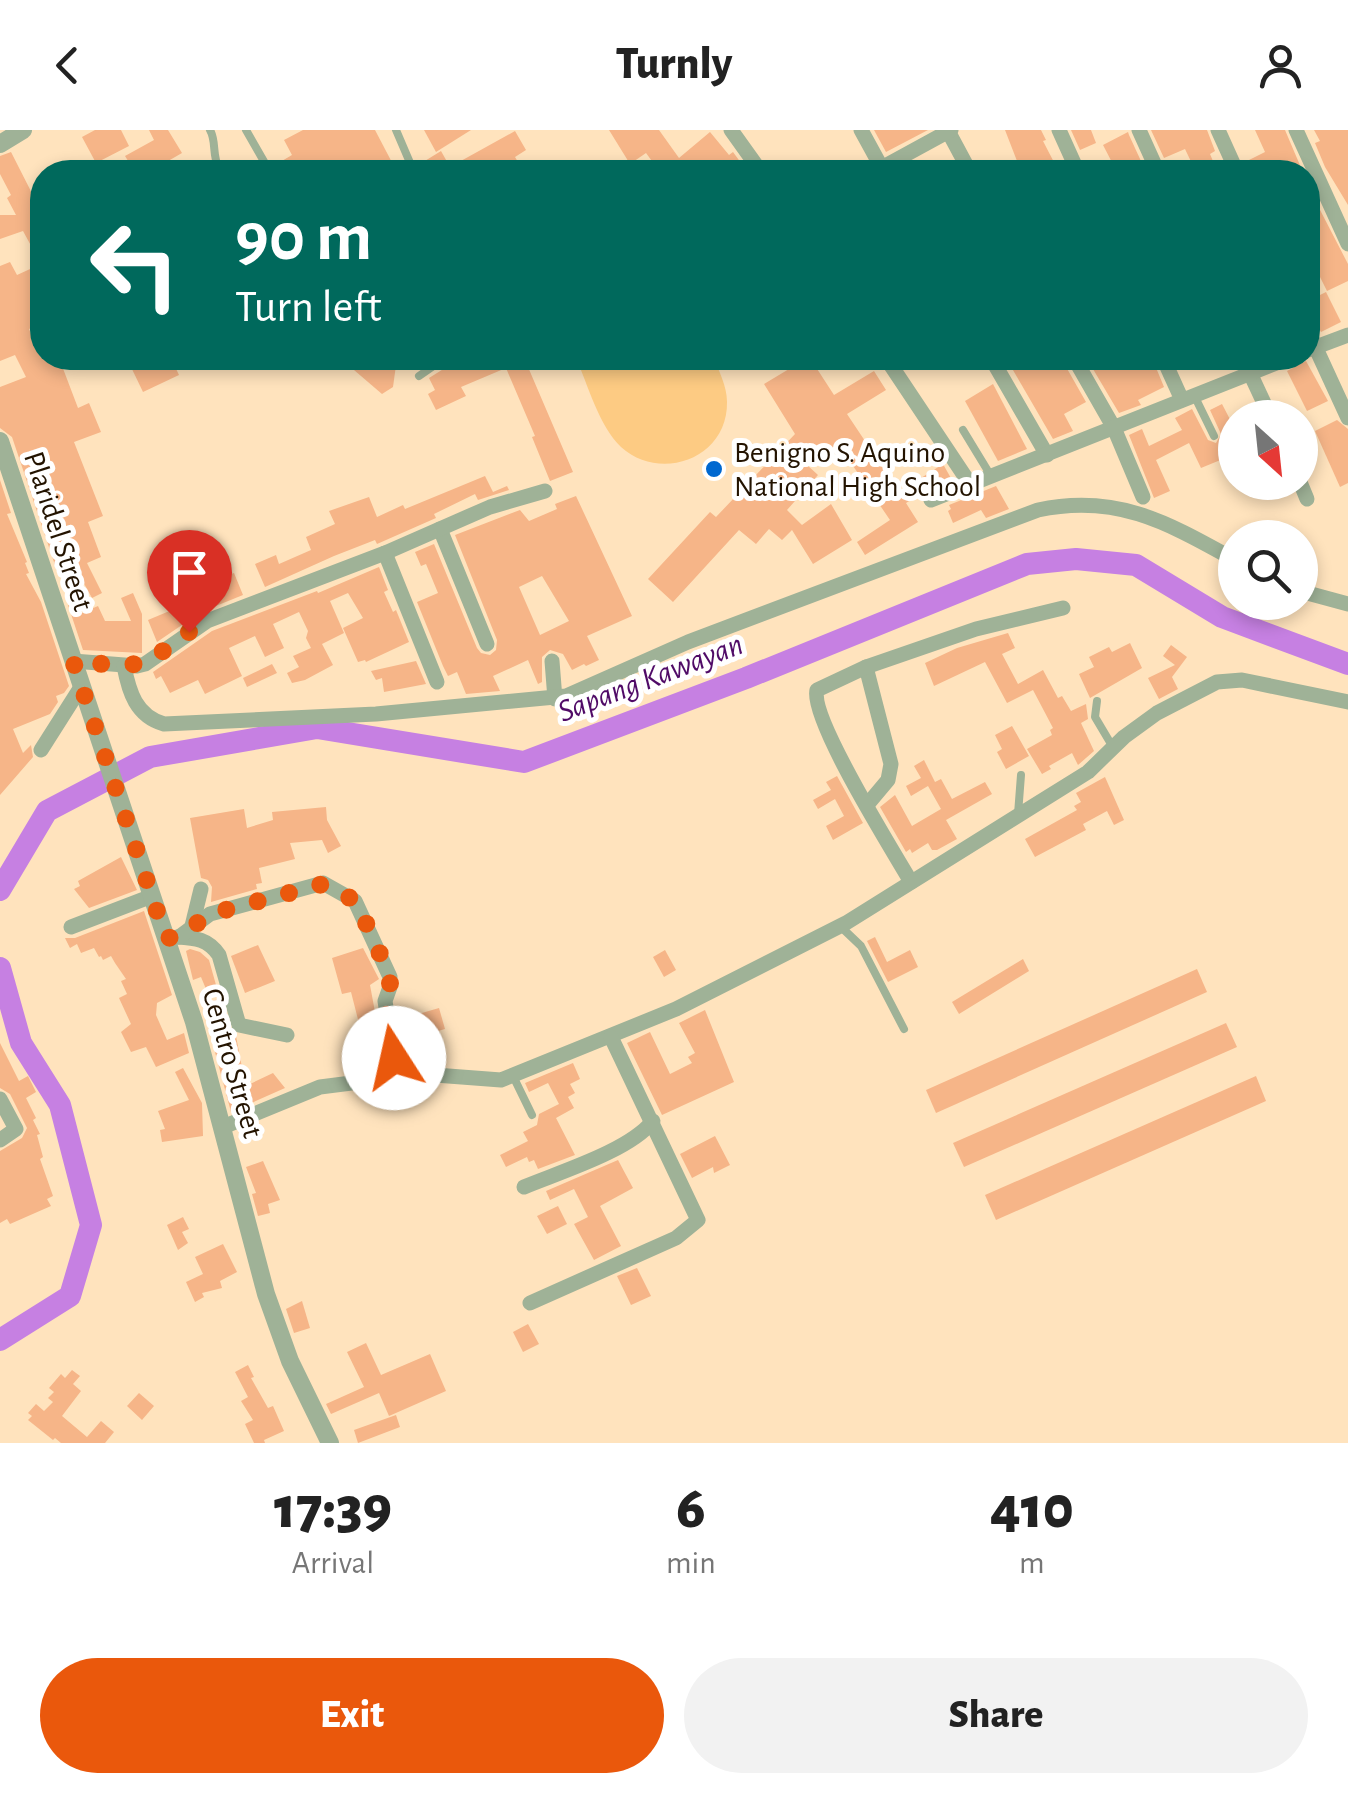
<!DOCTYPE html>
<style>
body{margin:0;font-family:"Alegreya Sans",sans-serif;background:#f2f2f2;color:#222;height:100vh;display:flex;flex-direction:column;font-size:38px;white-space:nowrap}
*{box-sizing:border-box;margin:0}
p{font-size:32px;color:#767676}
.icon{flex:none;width:55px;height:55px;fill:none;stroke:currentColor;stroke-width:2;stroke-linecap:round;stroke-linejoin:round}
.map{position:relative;height:1313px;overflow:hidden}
.panel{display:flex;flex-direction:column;background:#fff;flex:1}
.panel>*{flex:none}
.top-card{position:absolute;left:30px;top:30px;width:1290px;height:210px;border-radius:40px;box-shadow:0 5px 15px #0003;background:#00695c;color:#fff;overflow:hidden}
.needle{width:65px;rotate:153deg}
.controls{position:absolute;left:1218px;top:270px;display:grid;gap:20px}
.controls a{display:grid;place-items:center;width:100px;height:100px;border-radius:50%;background:#fff;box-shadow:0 5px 15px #0003;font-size:50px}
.pin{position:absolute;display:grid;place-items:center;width:85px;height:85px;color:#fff;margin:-102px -42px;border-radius:50% 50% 50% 0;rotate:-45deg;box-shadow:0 0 10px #0007}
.pin .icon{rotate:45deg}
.me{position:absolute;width:110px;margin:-55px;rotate:350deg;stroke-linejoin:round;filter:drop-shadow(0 0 8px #0008)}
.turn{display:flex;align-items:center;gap:35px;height:210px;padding:0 40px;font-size:45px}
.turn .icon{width:130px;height:130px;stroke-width:2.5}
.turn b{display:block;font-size:70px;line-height:85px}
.eta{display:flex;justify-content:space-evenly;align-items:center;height:170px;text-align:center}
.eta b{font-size:60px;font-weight:800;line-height:70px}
.button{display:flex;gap:20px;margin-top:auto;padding:20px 40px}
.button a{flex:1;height:115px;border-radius:60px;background:#ea580c;color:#fff;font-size:40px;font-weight:800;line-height:115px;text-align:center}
.button a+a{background:#f2f2f2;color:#222}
header{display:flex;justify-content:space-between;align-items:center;height:130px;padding:0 40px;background:#fff;font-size:45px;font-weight:800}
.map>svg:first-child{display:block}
</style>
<header><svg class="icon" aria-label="back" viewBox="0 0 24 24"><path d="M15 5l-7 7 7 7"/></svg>Turnly<svg class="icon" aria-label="person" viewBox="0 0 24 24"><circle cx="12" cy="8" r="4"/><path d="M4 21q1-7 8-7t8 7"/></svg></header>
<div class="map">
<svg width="1348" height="1313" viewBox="0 0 1348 1313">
<rect width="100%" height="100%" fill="#ffe3bd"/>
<path fill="#fdcb83" d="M576,228H714C719,242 727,256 727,272C728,328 661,353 621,317C599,296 588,255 576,228Z"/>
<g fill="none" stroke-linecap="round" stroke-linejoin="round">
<g stroke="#c680e2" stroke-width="22">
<path d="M0,760L47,681L150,627L317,598L524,632L746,548L1027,434L1076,429L1136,435L1222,487L1348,534"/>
<path d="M0,838L21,913L60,975L91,1095L70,1166L0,1210"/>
</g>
</g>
<g fill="#f6b588" fill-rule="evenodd">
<path d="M95,0H121L129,16L96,33L82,7Z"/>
<path d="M149,0H168L182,23L149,42H135L125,26L154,10Z"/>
<path d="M303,0H375L397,42H321L316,33L301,42H277L275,35L292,25L284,10Z"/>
<path d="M424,0H471L436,22Z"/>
<path d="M609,0H659L679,28L710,2L729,25L733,22L741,33L735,37L739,42H660L646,23L630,34Z"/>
<path d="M874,0H928L886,22Z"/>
<path d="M1005,0H1041L1046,10L1043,11L1059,42H996L1017,31Z"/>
<path d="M1071,0H1091L1096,13L1080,20Z"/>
<path d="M1151,0H1207L1215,21L1210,24L1215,36L1208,40L1210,42H1196L1185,19L1164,28Z"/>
<path d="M1255,0H1285L1302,40L1248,42L1245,32L1265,22Z"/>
<path d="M1314,0H1348V75L1325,37L1315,13L1320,11Z"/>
<path d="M515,1L526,20L515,27L524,42H425L420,34L441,21L450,37Z"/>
<path d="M1128,2L1129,5L1146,42H1117L1103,15Z"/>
<path d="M11,22L42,83V170L32,175L41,194L29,199L41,228H59L78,278L89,273L101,302L74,312L103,386L88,392L101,427L87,433L102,463L92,468L75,437L58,444L12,307L0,298V257L26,247L15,225L0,231V136L10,132L17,145L41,134L23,101L0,109V85H16L7,68L11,65L0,44V26Z"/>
<path d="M1318,76L1348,134V151L1327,161L1317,141L1308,146V81Z"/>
<path d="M1326,162L1341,192L1321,202L1315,192L1308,189V171Z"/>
<path d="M150,228H171L179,245L143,262L131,237Z"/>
<path d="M340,228H397L393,257L382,264Z"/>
<path d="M461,228H531L525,230L573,342L550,351L532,307L535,306L506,238L461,257L466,266L436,280L428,264L435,260L429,248Z"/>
<path d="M782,228H810L834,265L874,241L886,260L847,284L899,362L943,334L952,350L927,360L906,373L918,392L865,425L857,412L890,390L838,314L806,334L818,345L787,380L802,395L831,374L852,410L813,434L792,400L782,410L769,399L756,414L739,400L673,472L648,449L710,382L716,387L795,304L764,254L789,239Z"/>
<path d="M1006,228H1028L1030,232L1038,228H1061L1086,272L1064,284L1073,301L1053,309Z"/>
<path d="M1114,228H1152L1164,257L1138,270L1141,275L1119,283L1093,239Z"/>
<path d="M1306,231L1328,271L1307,281L1287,241Z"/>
<path d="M993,254L1027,319L998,331L965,271Z"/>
<path d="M1222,274L1235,299V324L1201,338L1189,313L1156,330L1170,361L1154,368L1129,305L1142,299L1149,316L1182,300L1175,288L1192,279L1208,310L1216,313L1221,304L1210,280Z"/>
<path d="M1337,290L1348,299V353L1340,357L1315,301Z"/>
<path d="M485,346L493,362L507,356L509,360L478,370L475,364L434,384L436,388L377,414L375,410L334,426L265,457L255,434L276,425L279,434L311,420L306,407L335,394L329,381L369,367L377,387L403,375L405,379Z"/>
<path d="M0,350L11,383L7,384L27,432L25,433L29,443L26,444L41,472L69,556L64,563L56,566L58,572L50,584L13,599L23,623L31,615L33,627L0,665Z"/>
<path d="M996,356L1009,379L986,388L981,380L953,393L948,381L951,379L949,375Z"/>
<path d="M576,366L632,486L587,506L599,530L586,536L584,534L572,540L563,524L550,520L542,527V552L538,554L528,530L493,546L500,561L466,564L457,542L448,546L443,536L417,472L438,463L426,434L421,436L415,422L434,414L477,518L481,523L490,525L496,520L497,510L455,405L520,380L529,391L557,379L555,374ZM542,446L569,491L540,505L519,457Z"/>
<path d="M379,437L388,460L384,462L393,482L396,480L409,512L366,532L365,530L358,532L343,498L363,488L348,463L330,471L344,503L322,514L333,535L305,550L292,553L287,543L299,537L293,526L311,518L306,508L308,501L299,482L273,494L284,518L265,527L255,506L229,518L242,546L205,564L198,550L170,563L161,546L156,549L153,542L212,501L317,461L318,463Z"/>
<path d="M234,443L243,465L201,482L157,512L148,490L179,477L178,472L185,469L183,464L193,460L191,458Z"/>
<path d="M133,463L142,484V523L83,520L68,475L72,474L77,485L98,476L105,491H131L121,468Z"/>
<path d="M1008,503L1015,518L1002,524L1018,554L1043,540L1058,568L1062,566L1071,581L1086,574L1088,589L1081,593L1094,621L1078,635L1072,623L1049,636L1051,639L1042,644L1027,619L1052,605L1050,600L1053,598L1033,560L1007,573L985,532L934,556L925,533L957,518Z"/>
<path d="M1130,513L1142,538L1090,568L1079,544L1094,537L1089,527L1109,517L1112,522Z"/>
<path d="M1171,515L1187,527L1172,547L1178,559L1159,569L1148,548L1175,535L1163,526Z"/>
<path d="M416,531L426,554L384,562L382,548L376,550L371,541Z"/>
<path d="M272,534L277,543L247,557L243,548Z"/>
<path d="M1012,596L1029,626L1006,639L997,622L1002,619L995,605Z"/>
<path d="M924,630L935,652L941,649L952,669L985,652L992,664L946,690L957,709L937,720H932L928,713L912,723L910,719L906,722L880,677L895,665L912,696L941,679L928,656L911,666L906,656L921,648L914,636Z"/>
<path d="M837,646L863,693L833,710L826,696L844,686L835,669L818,679L813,670L831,660L826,652Z"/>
<path d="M1105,647L1124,690L1114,695L1107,681L1083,694L1086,700L1035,727L1025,709L1077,680L1074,676L1081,672L1076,663Z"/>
<path d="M326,677L327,690L341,716L328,723L322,710L290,713L295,729L259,738L262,753L256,754L257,759L211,772L212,757L208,750L201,748L190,688L244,679L247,698L273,690L272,682Z"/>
<path d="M121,727L137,760L89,778L74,759L80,756L78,751Z"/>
<path d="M144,781L172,865L157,873L156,885L167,910L184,903L189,923L156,937L146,917L131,922L121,902L131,894L119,868L127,864L121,851L126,849L115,833L111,826L103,830L101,826L99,827L94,818L81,823L77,814L70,818L65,808H75Z"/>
<path d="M875,807L887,832L910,820L918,837L888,852L867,811Z"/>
<path d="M258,815L275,851L245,863L231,826Z"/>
<path d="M363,818L379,849L370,855L380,909L364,913L351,862L342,864L332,828Z"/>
<path d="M190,819L200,822L209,830L216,855L206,859L201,847L193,850L186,821Z"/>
<path d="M665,820L676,840L664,847L653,827Z"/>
<path d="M1023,829L1029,841L959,884L952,872Z"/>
<path d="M1197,839L1207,862L936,983L926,960Z"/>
<path d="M218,869L227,896L236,906L244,948L248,947L250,954L273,943L285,958L231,982L215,922L212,897L209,898L202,875Z"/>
<path d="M439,878L445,899L421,906L415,885Z"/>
<path d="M705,880L734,952L662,985L627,913L650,902L670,944L692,933L688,927L695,923L679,893Z"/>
<path d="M1226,893L1237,917L964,1037L953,1013Z"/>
<path d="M0,913L19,951L28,946L36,962L26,968L36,988L33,990L40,1004L37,1005L43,1027L40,1029L53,1066L47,1069L51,1076L10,1094L7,1089L0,1093V1021L22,1008L27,998L10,964L0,958Z"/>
<path d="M573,933L580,949L570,954L575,963L568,967L574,978L556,988L575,1025L538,1039L534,1030L529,1032L527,1027L506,1037L500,1025L528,1011L523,1002L537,995L539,984L559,974L548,953L529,962L525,953Z"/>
<path d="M183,938L202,973L203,1006L162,1012L160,1000L165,999L158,981L189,970L175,942Z"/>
<path d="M1256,946L1266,971L996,1090L985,1065Z"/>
<path d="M715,1006L730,1035L714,1043L713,1037L692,1048L680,1024Z"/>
<path d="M618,1030L633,1058L600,1076L621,1116L594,1130L574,1094L588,1087L574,1059L550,1070L546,1061Z"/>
<path d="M263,1031L280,1070L268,1074L270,1083L258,1086L252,1064L256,1063L246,1037Z"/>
<path d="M558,1076L567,1094L547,1104L537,1086Z"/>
<path d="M183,1087L189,1099L182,1102L188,1113L178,1120L167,1095Z"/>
<path d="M223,1114L237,1142L220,1151L222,1158L202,1163L204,1167L195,1172L186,1152L203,1144L195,1127Z"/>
<path d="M637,1138L651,1166L631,1175L617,1146Z"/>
<path d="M302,1171L310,1198L294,1203L286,1179Z"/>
<path d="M528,1194L539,1214L523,1222L513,1202Z"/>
<path d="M366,1213L381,1245L430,1224L446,1261L389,1286L379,1263L331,1284L326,1274L364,1257L347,1222Z"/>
<path d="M248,1235L254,1247L251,1248L268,1278L273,1276L284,1301L264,1310L265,1313H254L245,1294L253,1290L241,1271L248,1267L235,1242Z"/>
<path d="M72,1240L80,1246L73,1254L81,1261L62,1286L87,1307L101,1291L114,1302L105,1313H61L55,1308L53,1310L28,1290L32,1286L28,1283L36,1274L44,1281L53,1272L48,1268L54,1262L49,1258L61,1244L65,1248Z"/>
<path d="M139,1263L154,1276L142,1290L127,1276Z"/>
<path d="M396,1285L400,1297L358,1313L354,1300Z"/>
</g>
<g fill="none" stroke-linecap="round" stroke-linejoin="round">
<g stroke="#9fb297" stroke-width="8">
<path d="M210,0C217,12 211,24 220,42"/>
<path d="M246,0L270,42"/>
<path d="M396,0L414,42"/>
<path d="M419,246L445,228"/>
<path d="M1194,265L1214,306"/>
<path d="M963,300L991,346"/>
<path d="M1097,571L1095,587L1114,619"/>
<path d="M1018,684L1021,645"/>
<path d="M840,796L861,816L904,899"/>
<path d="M513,946L532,985"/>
</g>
<g stroke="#9fb297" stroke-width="15">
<path d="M731,0L761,42"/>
<path d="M861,0L884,42"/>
<path d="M1059,0L1078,42"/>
<path d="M1139,0L1158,42"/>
<path d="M1218,0L1237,42"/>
<path d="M1296,0L1348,114"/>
<path d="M948,1L970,42"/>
<path d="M874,42L951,0"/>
<path d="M1308,201L1348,288"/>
<path d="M1308,220L1348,205"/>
<path d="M886,228L970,354"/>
<path d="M991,228L1047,325"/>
<path d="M1074,228L1114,298L1143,367"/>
<path d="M1163,228L1182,270"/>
<path d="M1243,228L1271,288"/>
<path d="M1300,352L1307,369"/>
<path d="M931,370L1289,228"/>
<path d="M440,399L487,514"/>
<path d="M385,423L437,552"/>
<path d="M1300,461L1348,474"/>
<path d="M73,531L137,536L145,534L207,491L385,423L490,377L545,361"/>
<path d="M552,531L555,569"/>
<path d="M124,536C129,562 136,586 164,594L376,584L566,566L688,512L1038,380C1117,363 1168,393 1235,430"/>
<path d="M866,537L891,634L888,650L867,675"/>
<path d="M41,620L81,557"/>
<path d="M911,752C893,721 809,587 817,560L866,537L976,499L1063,478"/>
<path d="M192,796L201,759"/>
<path d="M71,797L152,766"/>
<path d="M177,807C196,808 208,809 219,825L239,895L287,905"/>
<path d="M179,807L210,784L323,753L355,771L390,847V857L385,871L397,946"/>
<path d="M0,969L16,999L0,1010"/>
<path d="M223,997L320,957L422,944L501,950L676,879L846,793L1088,642L1124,607L1157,583L1217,552L1242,550L1348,572"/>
<path d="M524,1057C560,1042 629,1021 653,991"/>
<path d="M530,1173L676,1108L698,1090L611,907"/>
</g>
<g stroke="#9fb297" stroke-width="18">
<path d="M0,14L23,0"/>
<path d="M0,311L194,892L266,1164L290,1231L330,1313"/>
</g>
</g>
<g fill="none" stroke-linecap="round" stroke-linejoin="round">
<path stroke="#ea580c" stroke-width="18" stroke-dasharray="0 32.4" d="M189,502C137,542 137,537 73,531L166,808L178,807L210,784L323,754L356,771L390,846V857L385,871L394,928"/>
</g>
<circle fill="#0068d0" stroke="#fff" stroke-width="4" cx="714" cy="339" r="10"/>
<g text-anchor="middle" stroke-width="10" stroke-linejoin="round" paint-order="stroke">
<g font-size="30" fill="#231300" stroke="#fff" text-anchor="start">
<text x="734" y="332">Benigno S. Aquino<tspan x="734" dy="34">National High School</tspan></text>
</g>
<g font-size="30" fill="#231300" stroke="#fff">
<text transform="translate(59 401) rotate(72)" y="10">Plaridel Street</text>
<text transform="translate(233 933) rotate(74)" y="10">Centro Street</text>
</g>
<g font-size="32" font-style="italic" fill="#500b67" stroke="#fff">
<text transform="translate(650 547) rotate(-21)" y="11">Sapang Kawayan</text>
</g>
</g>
</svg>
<div class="controls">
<a><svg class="needle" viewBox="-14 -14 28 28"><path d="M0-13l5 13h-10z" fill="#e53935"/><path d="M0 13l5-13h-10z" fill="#767676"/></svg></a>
<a><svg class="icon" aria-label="search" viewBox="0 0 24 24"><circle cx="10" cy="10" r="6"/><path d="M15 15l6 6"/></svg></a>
</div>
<div class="pin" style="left:189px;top:502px;background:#d93025"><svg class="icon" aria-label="arrive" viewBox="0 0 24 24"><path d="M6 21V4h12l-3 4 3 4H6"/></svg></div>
<svg class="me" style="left:394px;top:928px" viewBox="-20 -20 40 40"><circle r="19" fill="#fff"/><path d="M0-13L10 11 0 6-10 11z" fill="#ea580c"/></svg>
<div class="top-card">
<div class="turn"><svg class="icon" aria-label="left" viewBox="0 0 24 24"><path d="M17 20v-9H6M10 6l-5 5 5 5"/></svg><div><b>90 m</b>Turn left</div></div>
</div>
</div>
<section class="panel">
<div class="eta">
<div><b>17:39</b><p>Arrival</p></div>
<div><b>6</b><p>min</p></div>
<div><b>410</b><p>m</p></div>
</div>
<div class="button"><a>Exit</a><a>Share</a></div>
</section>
